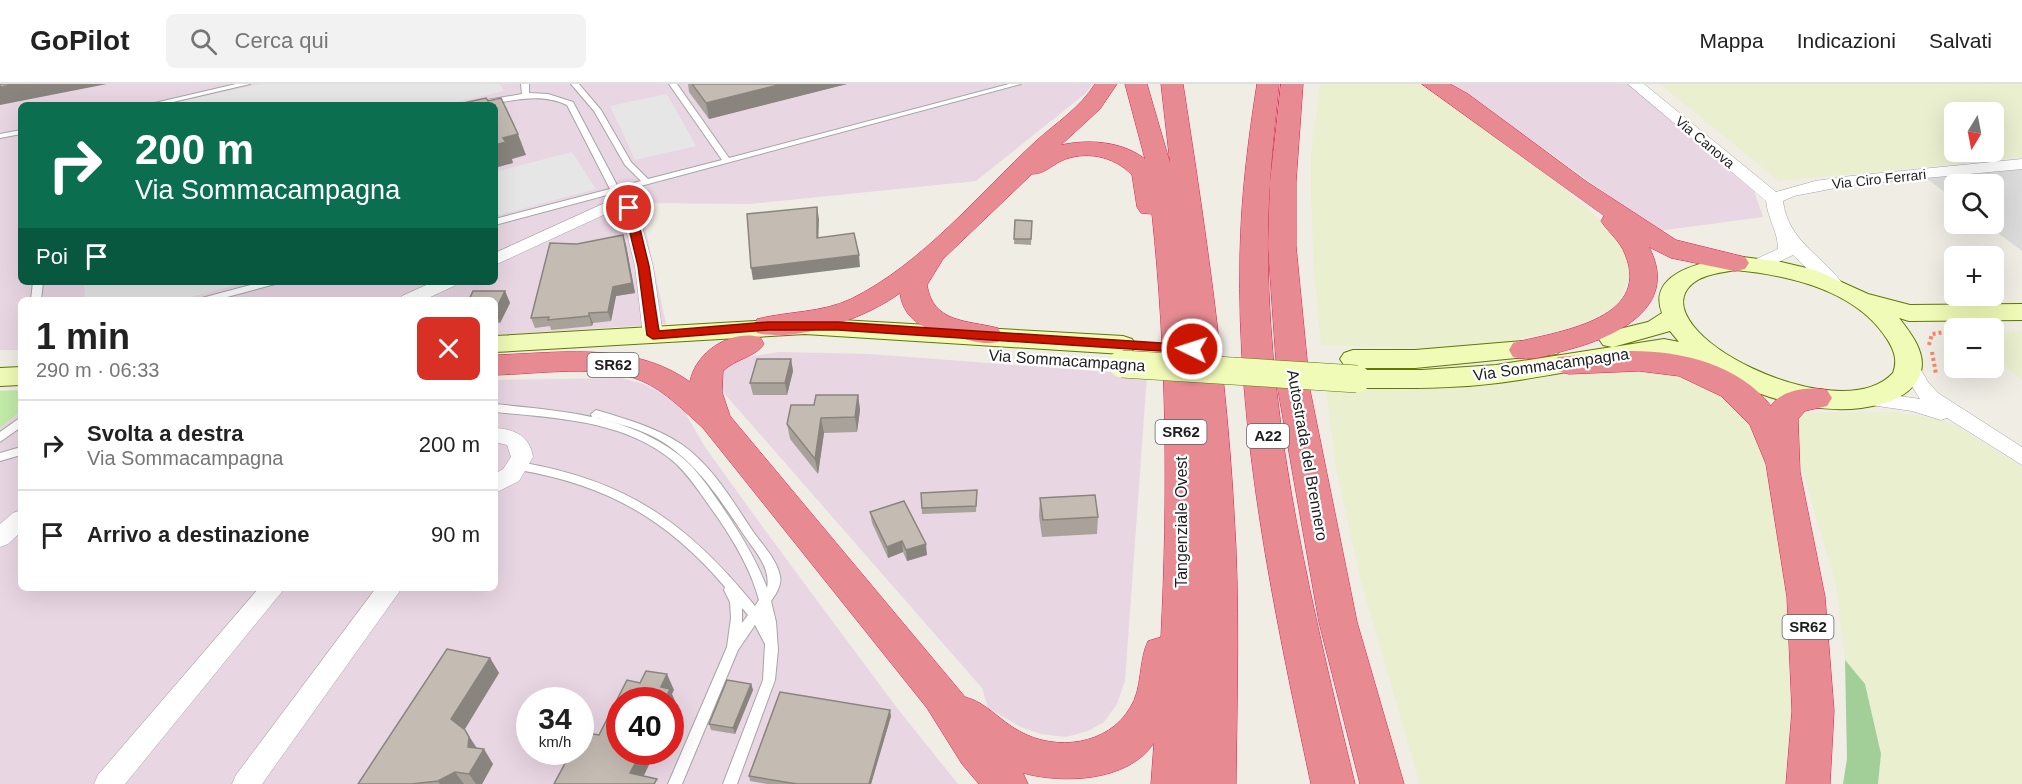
<!DOCTYPE html>
<html lang="it">
<meta charset="utf-8">
<style>
body{margin:0;font-family:Arial,sans-serif;background:#f2f2f2;color:#222;height:100vh;display:flex;flex-direction:column;font-size:22px;white-space:nowrap}
*{box-sizing:border-box;margin:0}
p{font-size:20px;color:#767676}
.icon{flex:none;width:33px;height:33px;fill:none;stroke:currentColor;stroke-width:2;stroke-linecap:round;stroke-linejoin:round}
.map{position:relative;flex:1;overflow:hidden}
.drawer{position:absolute;left:18px;top:213px;width:480px;height:294px;display:flex;flex-direction:column;background:#fff;border-radius:9px;box-shadow:0 6px 24px #0002}
.drawer>*{flex:none}
.banner{position:absolute;left:18px;top:18px;width:480px;height:183px;border-radius:9px;box-shadow:0 6px 24px #0002;background:#0b6e4f;color:#fff;overflow:hidden}
.needle{width:39px;rotate:190deg}
.buttons{position:absolute;left:1944px;top:18px;display:grid;gap:12px}
.buttons a{display:grid;place-items:center;width:60px;height:60px;border-radius:9px;background:#fff;box-shadow:0 6px 24px #0002;font-size:30px}
.speed{position:absolute;left:516px;top:603px;display:flex;gap:12px;font-size:30px;font-weight:700;text-align:center}
.speed>*{display:grid;place-content:center;width:78px;height:78px;border-radius:50%;background:#fff;box-shadow:0 6px 24px #0002;line-height:1}
.speed small{font-size:15px;font-weight:400}
.speed .limit{border:9px solid #d22;background:#fff;color:#111}
.pin{position:absolute;display:grid;place-items:center;width:51px;height:51px;color:#fff;margin:-26px;border:3px solid #fff;border-radius:50%;box-shadow:0 2px 6px #0007}
.me{position:absolute;width:66px;margin:-33px;rotate:274deg;stroke-linejoin:round;filter:drop-shadow(0 0 4px #0008)}
.turn{display:flex;align-items:center;gap:21px;height:126px;padding:0 18px;font-size:27px}
.turn .icon{width:78px;height:78px;stroke-width:2.5}
.turn b{display:block;font-size:42px;line-height:51px}
.then{display:flex;align-items:center;height:57px;padding:0 18px;background:#0003;gap:12px;font-size:22px}
.round{display:grid;place-items:center;flex:none;width:63px;height:63px;border-radius:9px;background:#f2f2f2}
.summary{display:flex;align-items:center;justify-content:space-between;height:102px;padding:0 18px}
h1{font-size:36px;font-weight:800;line-height:45px}
ul{padding:0;list-style:none}
li{display:flex;align-items:center;gap:18px;height:90px;padding:0 18px;border-top:2px solid #e0e0e0}
li div{flex:1}
li b{display:block;font-size:22px}
li em{font-style:normal}
header{display:flex;align-items:center;gap:36px;box-sizing:border-box;height:84px;padding:0 30px;background:#fff;border-bottom:2px solid #e0e0e0}
header strong{font-size:28px}
nav{display:flex;gap:33px;margin-inline-start:auto;font-size:21px}
.search{width:420px;height:54px;background:#f2f2f2;display:flex;align-items:center;gap:15px;box-sizing:border-box;padding:0 21px;border-radius:9px;color:#767676;font-size:22px}
.map>svg:first-child{display:block}
</style>
<header>
<strong>GoPilot</strong>
<div class="search"><svg class="icon" aria-label="search" viewBox="0 0 24 24"><circle cx="10" cy="10" r="6"/><path d="M15 15l6 6"/></svg>Cerca qui</div>
<nav><a>Mappa</a><a>Indicazioni</a><a>Salvati</a></nav>
</header>
<div class="map">
<svg width="2022" height="700" viewBox="0 0 2022 700">
<rect width="100%" height="100%" fill="#efede4"/>
<path fill="#dcdbdb" d="M2022,85V167L1986,140H1994V100H1954V115L1926,94Z"/>
<g fill="#e9d6e3" fill-rule="evenodd">
<path d="M0,0H1093L1085,10L976,97L749,120L640,119L666,240L495,251V216H21V266H0ZM21,21H495V198H21Z"/>
<path d="M1447,0H1627L1753,104L1763,133L1658,147L1554,72Z"/>
<path d="M779,268L869,270L1147,291L1125,597L1117,620L1104,638L1088,647L1066,653L1041,650L1021,643L988,624L982,604L716,300L724,284L741,274Z"/>
<path d="M621,294L644,300L664,311L684,327L705,363L767,449L897,624L958,700H0V344L21,327V504H495V296ZM530,616H580V668H530ZM620,616H670V668H620Z"/>
</g>
<g fill="#e9efcf" fill-rule="evenodd">
<path d="M1320,0H1419L1532,77L1610,144L1625,168L1630,188L1620,219L1589,239L1541,251L1485,260L1419,264L1321,261L1314,185L1311,110V71Z"/>
<path d="M1660,0H2022V73L1779,97ZM1954,28H1994V68H1954Z"/>
<path d="M2022,247V296L1994,271V249Z"/>
<path d="M1609,285L1672,288L1729,315L1756,344L1790,488L1794,653L1786,700H1420L1361,497L1336,384L1326,303L1405,306L1475,303Z"/>
<path d="M1893,328L1940,335L1956,342L2022,383V700H1878L1881,670L1865,600L1845,576L1836,500L1794,356L1792,336L1805,329Z"/>
</g>
<path fill="#c2eba9" d="M21,306V327L0,344V307Z"/>
<path fill="#a2cf98" d="M1845,576L1865,600L1881,670L1878,700H1843L1847,675Z"/>
<g fill="#e6e6e6">
<path d="M261,0H500L504,7L443,21H163Z"/>
<path d="M667,10L696,62L635,76L610,22Z"/>
<path d="M572,68L596,105L495,132V88Z"/>
<path d="M84,198H247L180,216H85Z"/>
</g>
<g fill="none" stroke-linecap="round" stroke-linejoin="round">
<g stroke="#a5a5a5" stroke-width="2">
<g id="lane">
<path d="M236,0H250L160,21H146Z"/>
<path d="M521,0H529V9L548,10L573,18L618,103L641,97L625,81L594,27L571,0H579L601,26L631,78L648,95L722,76L669,0H677L729,74L1009,0H1021L495,141V135L610,105L567,21C534,6 506,21 472,21L487,16L522,10Z"/>
<path d="M21,46V50L0,54V50Z"/>
<path d="M33,198H43L41,216H31Z"/>
<path d="M262,198H277L275,200L216,216H200L202,214Z"/>
<path d="M495,320C558,327 627,330 679,371C697,385 710,405 723,424C740,449 756,475 767,504C771,484 755,467 744,451C719,414 695,375 654,353C634,343 613,338 592,333L591,330L596,326C626,335 655,343 681,360C713,382 733,418 754,449C763,461 777,476 780,492C782,501 776,510 771,517L776,538L778,566L775,596L737,700H723L763,596L765,560L755,541L738,566L682,700H668L727,563L731,534L730,518L724,506L725,503C667,435 607,401 519,386L515,385L514,382L515,379L519,378C626,396 687,438 755,522L759,516C751,486 735,459 718,434C704,415 691,393 673,377C624,336 555,334 495,328ZM742,524L748,531L742,539Z"/>
<path d="M21,333V343L0,358V348Z"/>
<path d="M21,363V371L0,377V369Z"/>
</g>
</g>
<g stroke="#a5a5a5" stroke-width="1">
<g id="street">
<path d="M1628,0H1644L1776,108L1815,97L1851,92L2022,75V85L1851,101L1794,112L1783,117C1788,158 1824,172 1845,203L1836,209L1830,207L1793,171L1764,185H1752L1749,181L1752,177L1778,165C1778,148 1768,135 1766,117Z"/>
<path d="M607,118L629,119L637,124L653,182L663,251L660,255H646L643,251L635,182L622,129L610,128L495,181V169Z"/>
<path d="M433,198H457L454,202L424,216H400L402,212Z"/>
<path d="M1909,275L1916,277L1928,298L1938,309L2022,363V381L1947,334L1941,336L1912,327L1857,319L1854,314L1857,309L1864,307L1920,315L1899,282L1902,277Z"/>
<path d="M495,344C514,345 530,352 533,373L519,397L495,409V390L503,385L511,373L507,361L495,358Z"/>
<path d="M21,426V448L8,460L0,463V440L13,429Z"/>
<path d="M259,504H285L125,700H94L98,691Z"/>
<path d="M376,504H402L262,700H232L236,691Z"/>
</g>
</g>
<g stroke="#5f7803" stroke-width="2">
<g id="secondary">
<path d="M1735,172L1781,178L1815,186L1868,210L1910,221L2022,220V236L1909,237L1899,234C1910,248 1926,268 1921,287C1916,306 1899,315 1881,320C1834,333 1779,320 1735,299C1710,287 1694,273 1664,273C1648,272 1630,278 1615,280C1576,286 1537,294 1498,299C1451,305 1404,304 1357,304L1347,301L1343,295L1347,289L1357,286H1422L1496,281L1612,263L1603,261L1599,255L1603,249L1648,238L1662,229C1646,187 1708,177 1735,172ZM1735,186C1788,191 1856,206 1887,255C1894,266 1898,276 1893,289C1839,348 1639,247 1692,200C1703,190 1721,189 1735,186ZM1670,247L1679,258L1664,255L1613,263Z"/>
<path d="M805,234L1123,252L1132,255L1136,261L1132,267L1123,270L805,250L495,268V252Z"/>
<path d="M1548,255L1557,258L1561,264L1557,270L1415,284H1353L1344,281L1340,275L1344,269L1353,266H1415Z"/>
<path d="M21,283V301L0,302V284Z"/>
</g>
</g>
<g stroke="#de204e" stroke-width="1">
<g id="highway">
<path d="M1095,0H1117L1100,25L1061,61C1088,55 1122,57 1145,75L1125,0H1147L1170,79L1161,0H1183C1205,142 1226,284 1234,428C1240,518 1237,609 1236,700H1151L1154,659C1128,698 1063,700 1023,689L1028,700H979L962,680L927,624L703,344C684,327 665,307 642,297C603,280 537,290 495,291V271C560,269 633,257 690,298C695,268 731,245 760,253L764,260C756,273 735,275 723,287L722,308L730,332L965,613C986,618 1000,637 1019,647C1056,668 1108,661 1130,624C1143,604 1138,578 1148,557L1161,553C1168,412 1167,271 1152,130L1141,129L1137,123L1132,91C1114,72 1085,66 1061,77C1051,82 1044,90 1032,90L943,175L927,201C933,239 966,236 998,244L1002,251L998,258C984,261 973,257 960,254C933,248 904,241 900,209C868,233 798,259 757,249L753,242L757,235C789,227 821,229 851,215C922,180 979,110 1036,57C1056,39 1080,24 1095,0Z"/>
<path d="M1257,0H1279C1273,57 1267,114 1268,172C1270,351 1313,527 1355,700H1311C1274,527 1236,349 1240,171C1241,113 1248,57 1257,0Z"/>
<path d="M1281,0H1303L1296,98V162L1310,306L1357,538L1404,700H1360L1319,538L1278,306L1268,162L1270,98Z"/>
<path d="M1422,0H1450L1468,10L1587,98L1676,156L1745,173L1749,179L1745,185L1735,187L1671,174L1649,163C1681,224 1614,254 1567,266C1550,271 1531,278 1513,273L1509,266L1513,259C1554,248 1653,237 1625,170C1620,157 1609,149 1601,137L1604,132Z"/>
<path d="M1627,267C1678,266 1738,279 1771,322C1781,305 1811,302 1827,306L1832,314L1827,322L1805,327L1798,335L1800,388L1825,513L1834,627L1830,700H1786L1792,627L1787,513L1766,380L1750,341L1721,312L1679,292L1639,287L1569,290L1558,287L1554,280L1558,273Z"/>
</g>
</g>
<g stroke="#fc8668" stroke-width="4" stroke-dasharray="3 3" stroke-linecap="butt">
<path d="M1929,261L1932,250L1945,248"/>
<path d="M1932,268L1936,290"/>
</g>
<use href="#lane" fill="#fff" fill-rule="evenodd"/>
<use href="#street" fill="#fff" fill-rule="evenodd"/>
<use href="#secondary" fill="#f0fbb7" fill-rule="evenodd"/>
<use href="#highway" fill="#e88a92" fill-rule="evenodd"/>
<g stroke="#5f7803" stroke-width="28" stroke-linecap="butt">
<path id="secondary-bridge" d="M1122,280L1357,295"/>
</g>
<use href="#secondary-bridge" stroke="#f0fbb7" stroke-width="27"/>
</g>
<g fill="#a9a29a">
<path d="M688,0H847L709,35L689,8Z"/>
<path d="M1015,136L1032,137L1031,161L1014,160Z"/>
<path d="M623,151L626,161L635,209L616,212L611,237L593,239L592,242L551,246L550,242L535,244L531,234L577,160Z"/>
<path d="M505,207L510,219L500,239H495V216Z"/>
<path d="M791,275L793,287L787,311H753L750,299Z"/>
<path d="M858,311L860,326L857,348L824,349L818,390L790,355L787,340L814,321Z"/>
<path d="M977,406L976,428L922,430L921,409Z"/>
<path d="M1040,414L1098,433L1097,450L1042,453L1039,432Z"/>
<path d="M870,428L927,471L907,477L903,468L888,474L872,439Z"/>
<path d="M490,574L499,589L464,645L477,664L493,680L482,700H358Z"/>
<path d="M751,600L753,606L735,650L711,646L709,640Z"/>
<path d="M891,632L871,700H767L750,697L749,692Z"/>
</g>
<g fill="#89847d">
<path d="M18,0H107L0,21V3Z"/>
<path d="M782,0H847L709,35L706,19Z"/>
<path d="M518,50L526,71L512,75L513,79L495,84V61L503,54Z"/>
<path d="M817,123L819,135L818,166L817,154Z"/>
<path d="M623,151L626,161L635,209L616,212L611,237L608,228Z"/>
<path d="M859,171L860,183L753,196L751,184Z"/>
<path d="M505,207L510,219L500,239L495,227Z"/>
<path d="M589,229L593,239L592,242L589,232Z"/>
<path d="M791,275L793,287L787,311L785,299Z"/>
<path d="M858,311L860,326L857,348L855,333Z"/>
<path d="M821,334L824,349L818,390L815,375Z"/>
<path d="M902,457L903,468L888,474L887,463Z"/>
<path d="M926,460L927,471L907,477L906,466Z"/>
<path d="M490,574L499,589L462,650L451,635Z"/>
<path d="M667,590L674,606L672,610L677,621L670,634V616H665L661,603Z"/>
<path d="M751,600L753,606L735,650L733,644Z"/>
<path d="M890,626L891,632L871,700H869Z"/>
<path d="M465,646L479,668L484,665L493,680L482,700H476L469,690L468,663Z"/>
<path d="M641,668H655L640,700L630,689Z"/>
<path d="M455,688L464,700H440L438,697Z"/>
</g>
<g fill="#c4bcb3" stroke="#89847d" stroke-width="1.5">
<path d="M0,0H18L0,3Z"/>
<path d="M692,0H782L706,19Z"/>
<path d="M486,14L488,17L501,14L518,50L503,54L506,58L495,61V21H454Z"/>
<path d="M817,123V154L854,149L859,171L751,184L747,130Z"/>
<path d="M1015,136L1032,137L1031,155H1014Z"/>
<path d="M623,151L632,199L613,203L608,228L589,229V232L548,236L549,233L531,234L550,159L577,160Z"/>
<path d="M473,207H505L495,227V216H469Z"/>
<path d="M757,275H791L785,299H750Z"/>
<path d="M816,311H858L855,333L821,334L815,375L787,340L791,321H814Z"/>
<path d="M977,406L976,422L922,424L921,409Z"/>
<path d="M1095,411L1098,433L1043,436L1040,414Z"/>
<path d="M904,417L926,460L906,466L902,457L887,463L870,428Z"/>
<path d="M447,565L490,574L451,635L465,646L469,653L468,663L484,665L469,690L455,688L438,697L411,700H358Z"/>
<path d="M646,587L667,590L661,603L670,605L665,616H620V668H641L630,689L657,695L654,700H554L571,668H580L581,648L599,651L627,596L640,599Z"/>
<path d="M727,596L751,600L733,644L709,640Z"/>
<path d="M780,608L890,626L869,700H797L749,692Z"/>
</g>
<path fill="#cc1500" stroke="#850e00" stroke-width="1.5" d="M629,121L635,124L649,182L659,247L768,238H838L1192,261L1198,265L1192,269L838,246H768L653,255L647,251L638,182L624,124Z"/>
<g text-anchor="middle" stroke-width="4.5" stroke-linejoin="round" paint-order="stroke">
<g font-size="14" fill="#1e1e1e" stroke="#fff">
<text transform="translate(1705 58) rotate(40)" y="5">Via Canova</text>
<text transform="translate(1879 95) rotate(-6)" y="5">Via Ciro Ferrari</text>
</g>
<g fill="#fff" stroke="#626262" stroke-width="1.5">
<rect x="587.5" y="269" width="51" height="24" rx="4.5"/>
<rect x="1155.5" y="336" width="51" height="24" rx="4.5"/>
<rect x="1247" y="340" width="42" height="24" rx="4.5"/>
<rect x="1782.5" y="531" width="51" height="24" rx="4.5"/>
</g>
<g font-size="15" font-weight="bold" fill="#1e1e1e">
<text x="613" y="286">SR62</text>
<text x="1181" y="353">SR62</text>
<text x="1268" y="357">A22</text>
<text x="1808" y="548">SR62</text>
</g>
<g font-size="16" fill="#1e1e1e" stroke="#fff">
<text transform="translate(1067 276) rotate(4)" y="6">Via Sommacampagna</text>
<text transform="translate(1551 280) rotate(-8)" y="6">Via Sommacampagna</text>
<text transform="translate(1308 371) rotate(80)" y="6">Autostrada del Brennero</text>
<text transform="translate(1181 438) rotate(-90)" y="6">Tangenziale Ovest</text>
</g>
</g>
</svg>
<div class="buttons">
<a><svg class="needle" viewBox="-14 -14 28 28"><path d="M0-13l5 13h-10z" fill="#e53935"/><path d="M0 13l5-13h-10z" fill="#767676"/></svg></a>
<a><svg class="icon" aria-label="search" viewBox="0 0 24 24"><circle cx="10" cy="10" r="6"/><path d="M15 15l6 6"/></svg></a>
<a>+</a>
<a>−</a>
</div>
<div class="speed"><div>34<small>km/h</small></div><div class="limit">40</div></div>
<div class="pin" style="left:629px;top:124px;background:#d93025"><svg class="icon" aria-label="arrive" viewBox="0 0 24 24"><path d="M6 21V4h12l-3 4 3 4H6"/></svg></div>
<svg class="me" style="left:1192px;top:265px" viewBox="-20 -20 40 40"><circle r="17" fill="#cc1500" stroke="#fff" stroke-width="3"/><path d="M0-11L8 9 0 5-8 9z" fill="#fff"/></svg>
<div class="banner">
<div class="turn"><svg class="icon" aria-label="right" viewBox="0 0 24 24"><path d="M7 20v-9h11M14 6l5 5-5 5"/></svg><div><b>200 m</b>Via Sommacampagna</div></div>
<div class="then">Poi<svg class="icon" aria-label="arrive" viewBox="0 0 24 24"><path d="M6 21V4h12l-3 4 3 4H6"/></svg></div>
</div>
<section class="drawer">
<div class="summary"><div><h1>1 min</h1><p>290 m · 06:33</p></div><a class="round" style="background:#d93025;color:#fff"><svg class="icon" aria-label="close" viewBox="0 0 24 24"><path d="M6 6l12 12M18 6L6 18"/></svg></a></div>
<ul>
<li><svg class="icon" aria-label="right" viewBox="0 0 24 24"><path d="M7 20v-9h11M14 6l5 5-5 5"/></svg><div><b>Svolta a destra</b><p>Via Sommacampagna</p></div><em>200 m</em></li>
<li><svg class="icon" aria-label="arrive" viewBox="0 0 24 24"><path d="M6 21V4h12l-3 4 3 4H6"/></svg><div><b>Arrivo a destinazione</b></div><em>90 m</em></li>
</ul>
</section>
</div>
